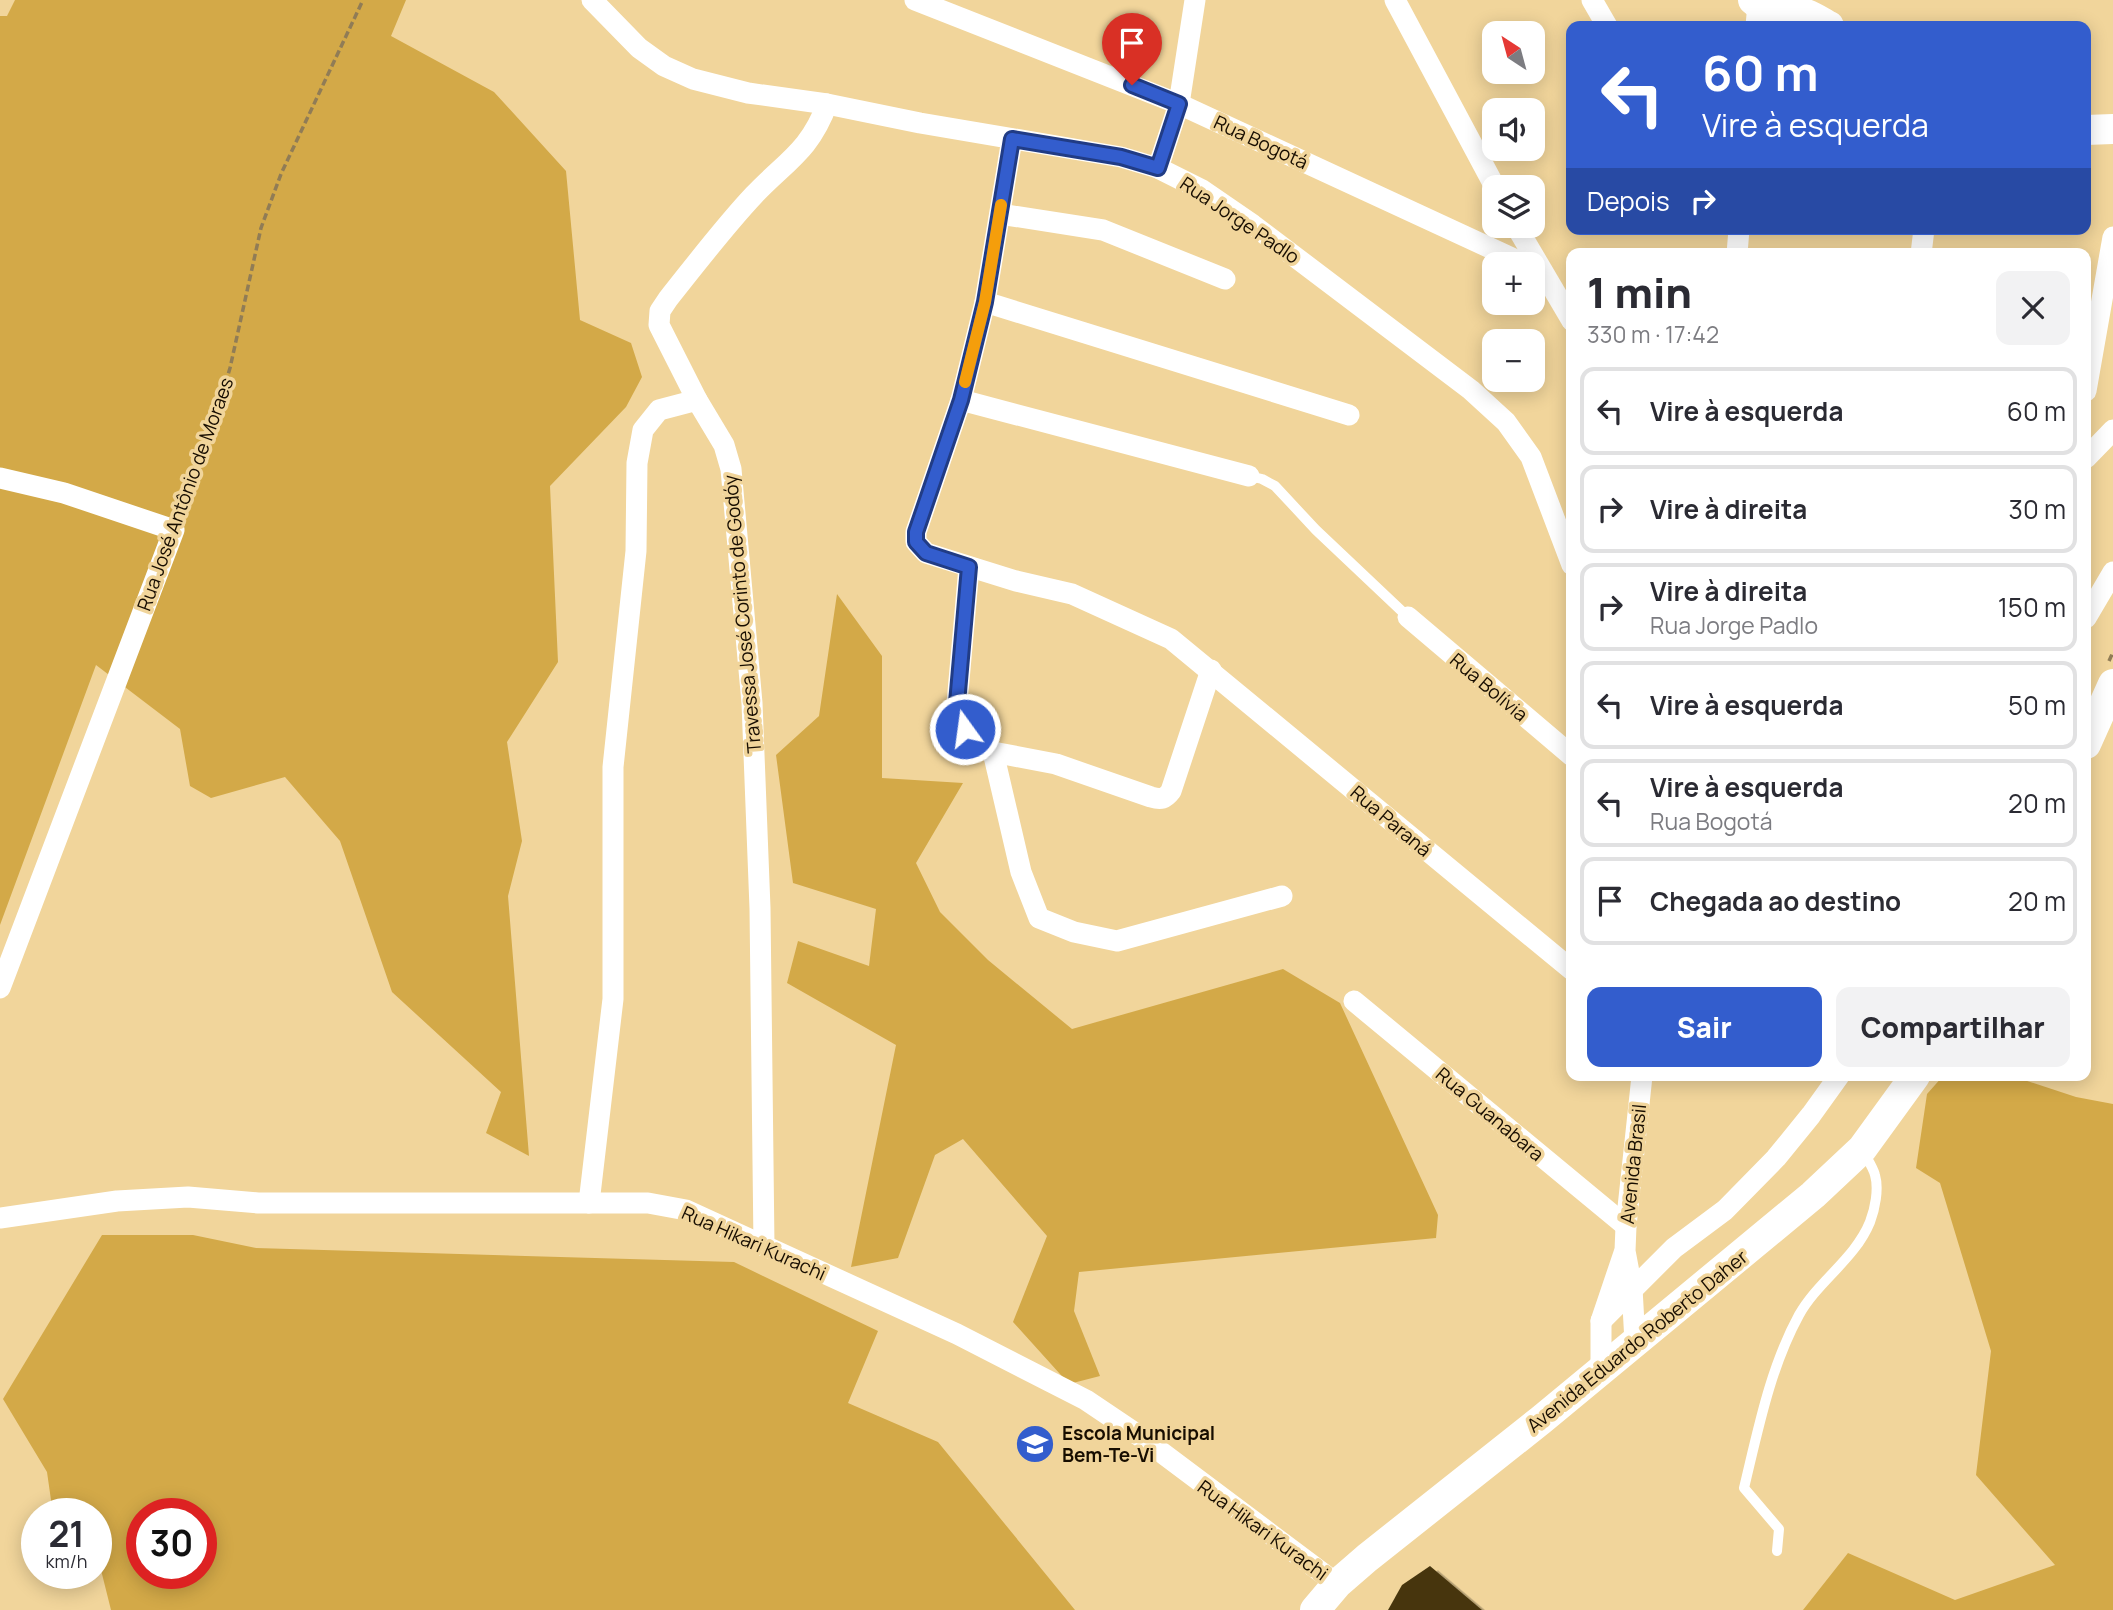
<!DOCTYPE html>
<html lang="pt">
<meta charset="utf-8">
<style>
body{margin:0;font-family:Manrope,sans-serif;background:#f2f2f3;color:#2b2b33;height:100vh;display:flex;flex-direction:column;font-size:26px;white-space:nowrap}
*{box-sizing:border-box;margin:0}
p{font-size:23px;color:#7c7c81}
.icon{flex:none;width:38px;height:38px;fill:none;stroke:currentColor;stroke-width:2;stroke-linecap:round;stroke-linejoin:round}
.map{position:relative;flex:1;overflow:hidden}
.side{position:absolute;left:1566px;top:248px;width:525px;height:833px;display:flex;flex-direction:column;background:#fff;border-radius:14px;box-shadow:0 4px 18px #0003}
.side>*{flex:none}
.top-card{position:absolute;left:1566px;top:21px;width:525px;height:214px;border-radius:14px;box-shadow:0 4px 18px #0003;background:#335dcd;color:#fff;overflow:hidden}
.needle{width:46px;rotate:324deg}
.fabs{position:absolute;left:1482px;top:21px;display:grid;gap:14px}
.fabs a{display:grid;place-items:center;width:63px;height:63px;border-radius:14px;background:#fff;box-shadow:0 4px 18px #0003;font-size:35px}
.speed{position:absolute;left:21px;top:1498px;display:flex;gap:14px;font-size:35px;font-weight:700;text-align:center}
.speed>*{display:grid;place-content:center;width:91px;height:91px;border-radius:50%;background:#fff;box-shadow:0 4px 18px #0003;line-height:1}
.speed small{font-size:18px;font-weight:400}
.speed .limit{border:10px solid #d22;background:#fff;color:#111}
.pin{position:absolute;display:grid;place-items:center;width:60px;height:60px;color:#fff;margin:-72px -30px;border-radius:50% 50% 50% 0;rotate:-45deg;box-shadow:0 0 7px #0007}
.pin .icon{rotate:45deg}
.me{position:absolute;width:77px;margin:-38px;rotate:346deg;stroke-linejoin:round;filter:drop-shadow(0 0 5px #0008)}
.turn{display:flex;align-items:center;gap:24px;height:147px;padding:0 21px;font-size:32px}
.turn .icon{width:91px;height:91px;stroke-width:2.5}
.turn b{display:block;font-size:49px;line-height:60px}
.then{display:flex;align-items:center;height:66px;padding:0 21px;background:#0003;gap:14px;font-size:26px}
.round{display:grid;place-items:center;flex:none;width:74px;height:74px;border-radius:14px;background:#f2f2f3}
.head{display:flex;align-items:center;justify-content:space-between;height:119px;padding:0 21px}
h1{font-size:42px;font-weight:800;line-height:52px}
.cta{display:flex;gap:14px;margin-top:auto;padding:14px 21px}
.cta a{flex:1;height:80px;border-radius:14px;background:#335dcd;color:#fff;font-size:28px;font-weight:800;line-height:80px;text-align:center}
.cta a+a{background:#f2f2f3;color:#2b2b33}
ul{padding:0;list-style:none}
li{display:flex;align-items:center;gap:21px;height:88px;margin:0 14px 10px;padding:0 7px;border:4px solid #e1e1e2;border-radius:14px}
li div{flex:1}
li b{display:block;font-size:26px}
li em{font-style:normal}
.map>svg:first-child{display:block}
</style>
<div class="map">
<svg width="2113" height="1610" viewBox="0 0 2113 1610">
<defs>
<filter id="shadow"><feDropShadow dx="8" dy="4.5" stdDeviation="0" flood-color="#0004"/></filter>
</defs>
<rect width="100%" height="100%" fill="#f1d59b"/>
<g fill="#d3a948" fill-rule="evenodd">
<path d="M15,0H406L391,36L494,92L566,171L580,320L631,343L642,377L626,407L550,486L558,662L507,742L522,841L508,896L529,1156L486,1133L501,1092L392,992L340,841L285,777L211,798L190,786L180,729L96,665L0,925V16H7Z"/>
<path d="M837,594L882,656V778L963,783L916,863L940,912L988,960L1072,1029L1283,969L1340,1003L1438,1215L1436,1238L1079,1272L1074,1311L1100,1376L1069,1384L1013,1322L1047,1236L963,1139L935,1155L898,1258L851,1267L896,1045L787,983L798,941L869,966L876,909L793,883L776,755L819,716Z"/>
<path d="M1943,1076H2012L2076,1097L2113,1104V1610H1803L1848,1553L1955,1600L2055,1565L1976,1475L1991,1351L1940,1183L1916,1168L1927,1094Z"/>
<path d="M102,1235H193L256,1248L734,1262L878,1331L848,1403L938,1442L1075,1610H111L101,1570L96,1562V1514H53L47,1472L3,1399ZM142,1514H201V1573H142Z"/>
</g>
<path fill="#47360f" filter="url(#shadow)" d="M1430,1566L1482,1610H1388L1402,1585Z"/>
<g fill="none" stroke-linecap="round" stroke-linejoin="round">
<g stroke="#907c56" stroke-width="3.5" stroke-dasharray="7 3.5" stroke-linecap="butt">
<path d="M180,512L215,420L230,368L261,228L281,174L363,0"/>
<path d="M2109,661L2113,652"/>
</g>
<g stroke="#fff" stroke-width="10">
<path d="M1249,476L1262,479L1275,486L1316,530L1408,617"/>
<path d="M1777,1551L1779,1529L1744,1488C1758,1430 1770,1368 1799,1315C1818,1281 1855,1259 1870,1222C1875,1209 1879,1189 1875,1175C1873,1167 1867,1159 1863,1151"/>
</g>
<g stroke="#fff" stroke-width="21">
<path d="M592,0L639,48L664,66L693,79L748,93L827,104L920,123L1121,157L1158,168L1202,190L1253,225L1471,390L1506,422L1531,457L1572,565"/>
<path d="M915,0L1179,104L1525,264"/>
<path d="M1395,0L1495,187"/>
<path d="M1592,0L1607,26"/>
<path d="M1756,26L1758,4"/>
<path d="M1012,139L985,302L961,400L916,532V542L926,553L1016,581L1072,594L1171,639L1572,970"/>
<path d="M1158,168L1179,104L1195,0"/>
<path d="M1000,214L1103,230L1225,279"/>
<path d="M1516,226L1572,321"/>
<path d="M1737,254L1739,229"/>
<path d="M1921,254L1924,229"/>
<path d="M985,302L1349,415"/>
<path d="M2086,391L2113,237"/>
<path d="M961,400L1249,476"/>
<path d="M2086,458L2113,430"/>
<path d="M0,478L64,493L174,530L0,988"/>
<path d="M969,567L957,703L965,729L993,752L1056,764L1151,797C1161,800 1165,799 1171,791L1211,670"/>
<path d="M1408,617L1572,756"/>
<path d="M2086,618L2113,572"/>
<path d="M993,752L1021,872L1039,918L1074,932L1117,941L1282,896"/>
<path d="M1354,1001L1626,1226"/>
<path d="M589,1203L613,999V767L636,551L637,463L643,430L659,410L697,400"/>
<path d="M0,1218L117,1201L188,1197L258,1203H648L686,1210L957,1334L1086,1400L1141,1437L1337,1584"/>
<path d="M764,1246L760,908L752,703L731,469L724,445L697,400L659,325L660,311L668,299C696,264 723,228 754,195C785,162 810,151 827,104"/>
<path d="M1601,1321L1674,1248L1725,1210L1776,1158L1811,1115L1839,1076"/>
<path d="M1635,1342L1632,1288L1625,1251L1626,1226L1642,1076"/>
<path d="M1601,1368V1321L1624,1253"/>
</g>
<g stroke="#fff" stroke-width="30">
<path d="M1753,0C1767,13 1786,10 1803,13C1812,15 1821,22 1829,26"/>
<path d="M2086,130L2113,129"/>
<path d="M2086,744L2113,684"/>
<path d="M1315,1610L1337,1584L1367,1558L1541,1420L1813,1195L1862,1149L1915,1076"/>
</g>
</g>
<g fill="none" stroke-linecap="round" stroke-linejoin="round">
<g stroke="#213c85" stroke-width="18">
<path id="route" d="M965,729L957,703L969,567L926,553L916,542V532L961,400L985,302L1012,139L1121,157L1158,168L1179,104L1132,85"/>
</g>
<use href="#route" stroke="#335dcd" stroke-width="12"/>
<path stroke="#f59e0b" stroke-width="12" d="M965,382L985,302L1001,205"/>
</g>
<defs>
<g id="school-disc" transform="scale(2.0125)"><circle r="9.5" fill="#335dcd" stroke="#f1d59b"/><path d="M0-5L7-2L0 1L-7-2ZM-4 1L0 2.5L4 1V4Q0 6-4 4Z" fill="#fff"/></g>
</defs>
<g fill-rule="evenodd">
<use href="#school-disc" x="1035" y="1444"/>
</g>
<g text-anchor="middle" stroke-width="7" stroke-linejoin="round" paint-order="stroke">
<g font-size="19" fill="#170d00" stroke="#f1d59b">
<text transform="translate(1261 142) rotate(25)" y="7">Rua Bogotá</text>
<text transform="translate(1240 220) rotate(34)" y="7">Rua Jorge Padlo</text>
<text transform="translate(185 494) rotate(-70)" y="7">Rua José Antônio de Moraes</text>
<text transform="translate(742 614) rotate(-95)" y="7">Travessa José Corinto de Godóy</text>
<text transform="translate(1489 687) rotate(40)" y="7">Rua Bolívia</text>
<text transform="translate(1391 821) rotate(40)" y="7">Rua Paraná</text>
<text transform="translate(1490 1114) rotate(40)" y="7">Rua Guanabara</text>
<text transform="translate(1633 1164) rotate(-84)" y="7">Avenida Brasil</text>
<text transform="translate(754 1243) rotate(24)" y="7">Rua Hikari Kurachi</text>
<text transform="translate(1637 1341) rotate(-39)" y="7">Avenida Eduardo Roberto Daher</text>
<text transform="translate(1263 1530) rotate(36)" y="7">Rua Hikari Kurachi</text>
</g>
<g font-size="19" font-weight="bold" fill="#170d00" stroke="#f1d59b" text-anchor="start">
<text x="1062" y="1440">Escola Municipal<tspan x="1062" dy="22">Bem-Te-Vi</tspan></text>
</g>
</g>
</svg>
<div class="fabs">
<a><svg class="needle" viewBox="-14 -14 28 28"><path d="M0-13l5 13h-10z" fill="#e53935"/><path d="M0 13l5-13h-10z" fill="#7c7c81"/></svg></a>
<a><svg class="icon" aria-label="sound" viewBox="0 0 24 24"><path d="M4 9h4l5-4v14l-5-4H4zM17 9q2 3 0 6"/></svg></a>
<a><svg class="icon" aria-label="layers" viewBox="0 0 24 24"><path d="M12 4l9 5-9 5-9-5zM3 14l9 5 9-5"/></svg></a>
<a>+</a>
<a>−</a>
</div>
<div class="speed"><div>21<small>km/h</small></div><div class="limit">30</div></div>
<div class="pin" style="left:1132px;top:85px;background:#d93025"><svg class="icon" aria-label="arrive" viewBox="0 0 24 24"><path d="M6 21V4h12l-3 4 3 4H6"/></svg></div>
<svg class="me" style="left:965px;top:729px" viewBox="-20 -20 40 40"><circle r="17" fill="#335dcd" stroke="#fff" stroke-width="3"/><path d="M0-11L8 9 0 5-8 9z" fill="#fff"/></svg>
<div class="top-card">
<div class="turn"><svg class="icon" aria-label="left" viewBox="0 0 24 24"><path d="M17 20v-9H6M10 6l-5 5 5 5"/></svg><div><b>60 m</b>Vire à esquerda</div></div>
<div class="then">Depois<svg class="icon" aria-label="right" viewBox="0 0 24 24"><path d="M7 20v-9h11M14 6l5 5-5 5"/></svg></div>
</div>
<section class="side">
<div class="head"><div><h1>1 min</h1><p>330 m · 17:42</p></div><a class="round"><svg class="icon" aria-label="close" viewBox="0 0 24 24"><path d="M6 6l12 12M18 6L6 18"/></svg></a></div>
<ul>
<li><svg class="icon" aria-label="left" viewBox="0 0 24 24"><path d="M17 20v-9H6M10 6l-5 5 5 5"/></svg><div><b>Vire à esquerda</b></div><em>60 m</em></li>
<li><svg class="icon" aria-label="right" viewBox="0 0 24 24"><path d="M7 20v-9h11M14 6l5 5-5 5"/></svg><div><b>Vire à direita</b></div><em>30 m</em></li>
<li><svg class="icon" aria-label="right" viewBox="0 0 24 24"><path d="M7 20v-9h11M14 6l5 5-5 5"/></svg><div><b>Vire à direita</b><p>Rua Jorge Padlo</p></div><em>150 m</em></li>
<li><svg class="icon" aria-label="left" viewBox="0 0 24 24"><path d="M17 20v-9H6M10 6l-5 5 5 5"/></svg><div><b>Vire à esquerda</b></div><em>50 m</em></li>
<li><svg class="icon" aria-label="left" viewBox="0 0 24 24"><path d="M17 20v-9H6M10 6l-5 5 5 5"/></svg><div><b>Vire à esquerda</b><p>Rua Bogotá</p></div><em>20 m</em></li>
<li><svg class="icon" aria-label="arrive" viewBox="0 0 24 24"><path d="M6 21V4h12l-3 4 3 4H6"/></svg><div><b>Chegada ao destino</b></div><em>20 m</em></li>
</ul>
<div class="cta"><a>Sair</a><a>Compartilhar</a></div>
</section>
</div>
